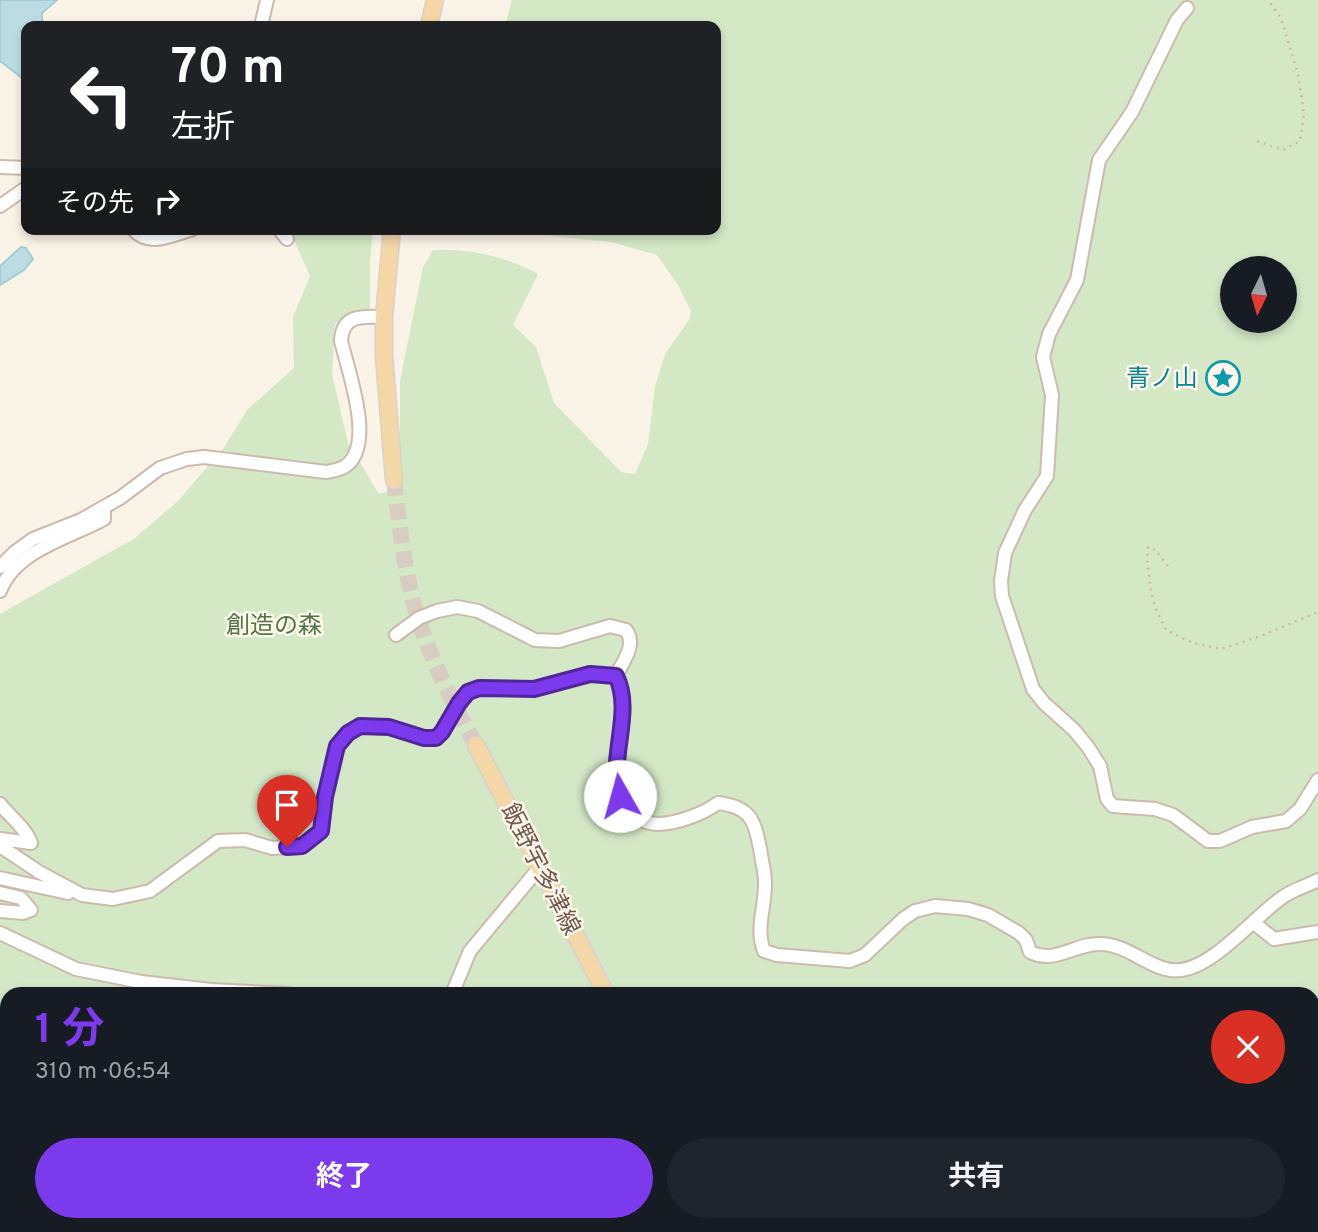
<!DOCTYPE html>
<html lang="ja">
<meta charset="utf-8">
<style>
body{margin:0;font-family:Overpass,"Noto Sans JP",sans-serif;background:#20242c;color:#f1f3f6;height:100vh;display:flex;flex-direction:column;font-size:26px;white-space:nowrap}
*{box-sizing:border-box;margin:0}
p{font-size:23px;color:#9ea1a6}
.icon{flex:none;width:38px;height:38px;fill:none;stroke:currentColor;stroke-width:2;stroke-linecap:round;stroke-linejoin:round}
.map{position:relative;flex:1;overflow:hidden}
.panel{position:absolute;left:0px;top:987px;width:1320px;height:245px;display:flex;flex-direction:column;background:#171b24;border-radius:21px 21px 0 0;box-shadow:0 4px 10px #0003}
.panel>*{flex:none}
.top-card{position:absolute;left:21px;top:21px;width:700px;height:214px;border-radius:14px;box-shadow:0 4px 10px #0003;background:#202124;color:#fff;overflow:hidden}
.needle{width:46px;rotate:185deg}
.tools{position:absolute;left:1220px;top:256px;display:grid;gap:14px}
.tools a{display:grid;place-items:center;width:77px;height:77px;border-radius:50%;background:#171b24;box-shadow:0 4px 10px #0003;font-size:35px}
.pin{position:absolute;display:grid;place-items:center;width:60px;height:60px;color:#fff;margin:-72px -30px;border-radius:50% 50% 50% 0;rotate:-45deg;box-shadow:0 0 7px #0007}
.pin .icon{rotate:45deg}
.me{position:absolute;width:77px;margin:-38px;rotate:353deg;stroke-linejoin:round;filter:drop-shadow(0 0 5px #0008)}
.turn{display:flex;align-items:center;gap:24px;height:147px;padding:0 35px;font-size:32px}
.turn .icon{width:91px;height:91px;stroke-width:2.5}
.turn b{display:block;font-size:49px;line-height:60px}
.then{display:flex;align-items:center;height:66px;padding:0 35px;background:#0003;gap:14px;font-size:26px}
.round{display:grid;place-items:center;flex:none;width:74px;height:74px;border-radius:37px;background:#20242c}
.head{display:flex;align-items:center;justify-content:space-between;height:119px;padding:0 35px}
h1{font-size:42px;font-weight:700;line-height:52px;color:#7c3aed}
.button{display:flex;gap:14px;margin-top:auto;padding:14px 35px}
.button a{flex:1;height:80px;border-radius:42px;background:#7c3aed;color:#fff;font-size:28px;font-weight:700;line-height:80px;text-align:center}
.button a+a{background:#20242c;color:#f1f3f6}
.map>svg:first-child{display:block}
</style>
<div class="map">
<svg width="1318" height="1232" viewBox="0 0 1318 1232">
<rect width="100%" height="100%" fill="#faf3e8"/>
<g fill="#d4e7c7" fill-rule="evenodd">
<path d="M512,0H1318V1232H760L754,1225H1312V994H7V1136L0,1132V614L135,538L178,501L225,446L247,410L294,368L293,317L310,276L289,229H373L370,262V308L345,317L335,324L332,374L348,443L379,494L400,487V381L423,267L433,250C470,248 506,257 538,274L513,325L536,347L554,403L621,472L635,474L648,444L655,387L665,354L689,320L691,311L678,285L657,255L611,242L523,233L517,229H716V26H505ZM1232,268H1284V320H1232Z"/>
<path d="M451,1225H715L721,1232H453Z"/>
</g>
<g fill="#bedde2" stroke="#a5ccd3" stroke-width="2">
<path d="M0,0H57L42,13V26H26V81L0,61Z"/>
<path d="M21,247L26,248L33,259L24,270L0,285V266Z"/>
</g>
<g fill="none" stroke-linecap="round" stroke-linejoin="round">
<path stroke="#d8cdc2" stroke-width="16" stroke-dasharray="16 8" stroke-linecap="butt" d="M394,480C400,530 406,587 423,633C437,672 456,709 476,745"/>
<g stroke="#ccbbae" stroke-width="16">
<g id="minor">
<path d="M1187,8L1177,20L1132,112L1099,160L1077,280L1049,334L1043,357L1052,395L1047,476L1025,510L1005,553L1001,581L1002,596L1033,689L1044,703L1074,730L1088,747L1100,766L1107,799L1113,806L1155,809L1173,815L1208,841H1220L1252,827L1286,821L1300,809L1318,780"/>
<path d="M261,26L267,0"/>
<path d="M0,167L26,168"/>
<path d="M0,206L26,188"/>
<path d="M133,229C149,248 172,235 193,229"/>
<path d="M279,229L287,239"/>
<path d="M0,567L15,552L33,539L81,520L120,498L160,468L187,459L204,457L326,472C331,471 337,470 342,468C378,451 348,371 341,341C342,314 363,316 384,317"/>
<path d="M0,591C16,550 69,538 104,519V507"/>
<path d="M396,635L419,618L437,611L457,607L478,611L535,640L559,641L610,626L626,630C637,645 623,661 616,676"/>
<path d="M616,676C637,719 596,767 630,810C638,820 645,823 657,824C676,824 703,814 718,803C753,807 755,823 761,854C762,863 765,873 765,881C766,905 755,928 764,951L777,955L850,961L865,955L903,919L915,911L935,906L968,909L988,915L1019,933L1026,940L1030,952C1056,965 1076,942 1102,944C1130,945 1155,974 1181,970C1214,966 1254,918 1280,899C1291,890 1305,887 1318,880"/>
<path d="M0,804C10,817 26,828 31,843L0,839"/>
<path d="M0,846L39,872L82,895L113,899L150,891L218,841L245,840L272,848L302,846L321,831L325,797L337,745L348,733L361,726L389,727L424,738H436L442,732L459,703L468,692L479,688L534,689L590,674L616,676"/>
<path d="M0,878L68,893"/>
<path d="M0,893L21,898L31,910L23,913L0,911"/>
<path d="M1254,923L1274,939L1318,932"/>
<path d="M0,933L76,969L141,982L211,990L289,994"/>
<path d="M452,994L470,951L540,867"/>
<path d="M116,1225L118,1232"/>
<path d="M358,1225L359,1232"/>
</g>
</g>
<g stroke="#d8d1cd" stroke-width="19">
<g id="major">
<path d="M429,26L435,0"/>
<path d="M392,229L384,317V356L394,480"/>
<path d="M476,745L606,994"/>
<path d="M737,1225L741,1232"/>
</g>
</g>
<g stroke="#d2b7a5" stroke-width="2.5" stroke-dasharray="2 5" stroke-linecap="butt">
<path d="M1257,141L1283,150L1300,141L1304,114L1298,74L1281,18L1268,0"/>
<path d="M1168,566L1155,550L1148,547L1147,560L1151,591L1155,607L1166,630L1193,643L1221,649L1261,636L1318,612"/>
</g>
<use href="#minor" stroke="#fff" stroke-width="12"/>
<use href="#major" stroke="#f3d7a6" stroke-width="16"/>
</g>
<g fill="none" stroke-linecap="round" stroke-linejoin="round">
<g stroke="#51269a" stroke-width="18">
<path id="route" d="M287,847L302,846L321,831L325,797L337,746L348,733L360,726L389,727L424,738H436L442,732L459,703L468,692L479,688L534,689L590,674L616,676C634,712 608,757 620,796"/>
</g>
<use href="#route" stroke="#7c3aed" stroke-width="12"/>
</g>
<defs>
<g id="sight-ring" transform="scale(1.75)"><circle r="9.5" fill="#fdf7ee" stroke="#0f9aa8" stroke-width="1.5"/><path d="M0-6L1.8-2.2L6-1.7L2.9 1.2L3.7 5.4L0 3.3L-3.7 5.4L-2.9 1.2L-6-1.7L-1.8-2.2Z" fill="#0f9aa8"/></g>
</defs>
<g fill-rule="evenodd">
<use href="#sight-ring" x="1223" y="378"/>
</g>
<g text-anchor="middle" stroke-width="5" stroke-linejoin="round" paint-order="stroke">
<g font-size="24" fill="#0d838f" stroke="#fdf7ee" text-anchor="end">
<text x="1198" y="386">青ノ山</text>
</g>
<g font-size="24" fill="#547747" stroke="#fdf7ee">
<text x="274" y="633">創造の森</text>
</g>
<g font-size="24" fill="#725b4e" stroke="#fdf7ee">
<text transform="translate(541 869) rotate(63)" y="8">飯野宇多津線</text>
</g>
</g>
</svg>
<div class="tools">
<a><svg class="needle" viewBox="-14 -14 28 28"><path d="M0-13l5 13h-10z" fill="#e53935"/><path d="M0 13l5-13h-10z" fill="#9ea1a6"/></svg></a>
</div>
<div class="pin" style="left:287px;top:847px;background:#d93025"><svg class="icon" aria-label="arrive" viewBox="0 0 24 24"><path d="M6 21V4h12l-3 4 3 4H6"/></svg></div>
<svg class="me" style="left:620px;top:796px" viewBox="-20 -20 40 40"><circle r="19" fill="#fff"/><path d="M0-13L10 11 0 6-10 11z" fill="#7c3aed"/></svg>
<div class="top-card">
<div class="turn"><svg class="icon" aria-label="left" viewBox="0 0 24 24"><path d="M17 20v-9H6M10 6l-5 5 5 5"/></svg><div><b>70 m</b>左折</div></div>
<div class="then">その先<svg class="icon" aria-label="right" viewBox="0 0 24 24"><path d="M7 20v-9h11M14 6l5 5-5 5"/></svg></div>
</div>
<section class="panel">
<div class="head"><div><h1>1 分</h1><p>310 m · 06:54</p></div><a class="round" style="background:#d93025;color:#fff"><svg class="icon" aria-label="close" viewBox="0 0 24 24"><path d="M6 6l12 12M18 6L6 18"/></svg></a></div>
<div class="button"><a>終了</a><a>共有</a></div>
</section>
</div>
